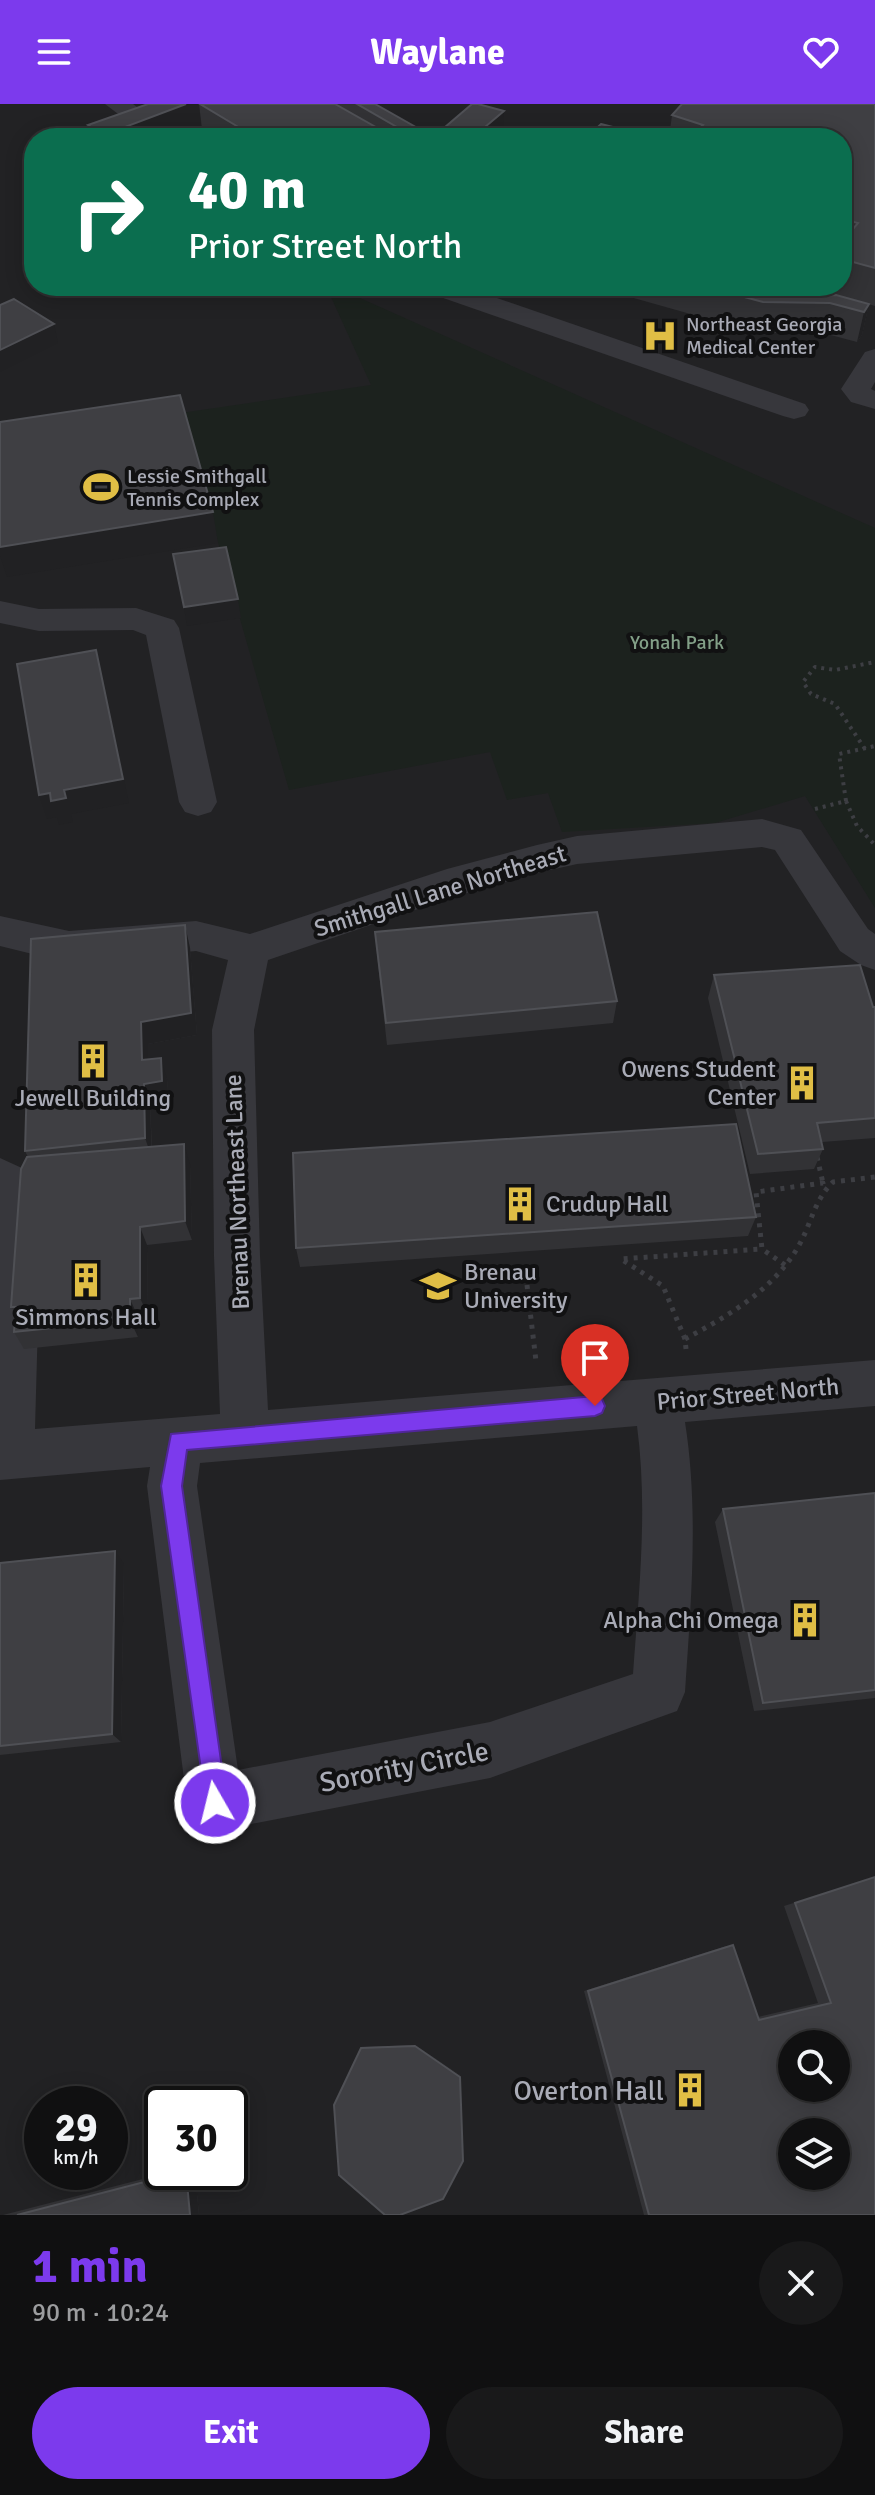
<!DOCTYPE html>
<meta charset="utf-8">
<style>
body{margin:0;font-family:Signika,sans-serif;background:#19191a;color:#f1f3f6;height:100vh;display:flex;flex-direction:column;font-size:30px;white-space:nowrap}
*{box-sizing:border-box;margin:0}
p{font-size:26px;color:#9c9d9f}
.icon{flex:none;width:44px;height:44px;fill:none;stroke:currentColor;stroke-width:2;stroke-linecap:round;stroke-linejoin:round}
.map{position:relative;height:2111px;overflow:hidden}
.details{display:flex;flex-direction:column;background:#101011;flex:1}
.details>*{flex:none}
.top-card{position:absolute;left:24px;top:24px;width:828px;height:168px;border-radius:32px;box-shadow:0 4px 20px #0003,0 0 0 2px #303031;background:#0b6e4f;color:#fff;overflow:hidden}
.buttons{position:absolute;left:778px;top:1926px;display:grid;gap:16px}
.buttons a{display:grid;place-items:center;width:72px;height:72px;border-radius:50%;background:#101011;box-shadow:0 4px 20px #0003,0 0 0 2px #303031;font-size:40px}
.speed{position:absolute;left:24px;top:1982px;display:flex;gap:16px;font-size:40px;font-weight:700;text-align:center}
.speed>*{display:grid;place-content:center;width:104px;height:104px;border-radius:50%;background:#101011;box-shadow:0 4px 20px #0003,0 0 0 2px #303031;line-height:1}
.speed small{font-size:20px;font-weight:400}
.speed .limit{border:4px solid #111;border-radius:12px;background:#fff;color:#111}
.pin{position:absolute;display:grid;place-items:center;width:68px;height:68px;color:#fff;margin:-82px -34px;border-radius:50% 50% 50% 0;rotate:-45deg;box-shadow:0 0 8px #0007}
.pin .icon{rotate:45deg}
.me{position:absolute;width:88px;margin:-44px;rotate:352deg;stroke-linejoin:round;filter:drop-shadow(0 0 6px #0008)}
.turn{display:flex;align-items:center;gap:28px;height:168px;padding:0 32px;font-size:36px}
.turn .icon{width:104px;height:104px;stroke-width:2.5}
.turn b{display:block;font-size:56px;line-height:68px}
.round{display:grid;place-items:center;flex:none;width:84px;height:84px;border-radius:42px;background:#19191a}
.overview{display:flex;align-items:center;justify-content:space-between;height:136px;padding:0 32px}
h1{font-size:48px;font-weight:800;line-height:60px;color:#7c3aed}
.action{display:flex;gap:16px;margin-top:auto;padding:16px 32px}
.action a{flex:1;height:92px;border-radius:48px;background:#7c3aed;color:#fff;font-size:32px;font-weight:800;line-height:92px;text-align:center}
.action a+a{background:#19191a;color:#f1f3f6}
header{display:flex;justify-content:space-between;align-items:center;height:104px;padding:0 32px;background:#7c3aed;color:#fff;font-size:36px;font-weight:800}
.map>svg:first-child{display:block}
</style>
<header><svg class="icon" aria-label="menu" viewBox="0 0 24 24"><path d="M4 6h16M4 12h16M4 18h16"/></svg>Waylane<svg class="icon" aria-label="heart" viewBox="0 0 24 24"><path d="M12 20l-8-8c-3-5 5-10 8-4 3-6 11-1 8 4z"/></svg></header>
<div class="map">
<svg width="875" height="2111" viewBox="0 0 875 2111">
<rect width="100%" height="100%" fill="#161617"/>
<path fill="#222224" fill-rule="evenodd" d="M0,0H875V2111H0ZM34,34H842V182H34ZM792,1940H836V1984H792ZM42,2000H110V2068H42ZM162,2000H230V2068H162ZM792,2028H836V2072H792Z"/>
<path fill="#1c221e" d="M326,182H333L875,424V804L805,692L715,719L562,728L548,689L507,696L490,648L289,686L181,309L371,281Z"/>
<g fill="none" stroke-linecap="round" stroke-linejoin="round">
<g stroke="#3d3e43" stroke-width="4" stroke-dasharray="3 5" stroke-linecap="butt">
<path d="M865,645L835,600L811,590L803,578L815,563L835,566L875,558"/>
<path d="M846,697L857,722L875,741"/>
<path d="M815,705L846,697L839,650L875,642"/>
</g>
<g stroke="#3d3e43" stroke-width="5" stroke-dasharray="4 6" stroke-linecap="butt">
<path d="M817,1053L823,1079"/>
<path d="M785,1161L762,1145L756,1088L823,1079L824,1086"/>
<path d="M527,1181L536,1257"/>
<path d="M685,1235L663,1182L621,1155L762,1145"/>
<path d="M686,1245L685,1235C728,1212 773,1186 798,1143C811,1121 814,1096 833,1078L875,1073"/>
</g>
<g fill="#37373c" fill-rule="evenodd">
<path d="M105,0H133L178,34H150Z"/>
<path d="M422,182H462L805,300L809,306L805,312L794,315L783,312L426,188Z"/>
<path d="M875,245V278L871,285L875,287V305L851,298L841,285L865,248Z"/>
<path d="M0,497L39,505L136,504L174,516L179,524L217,698L211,708L198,712L185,708L179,698L146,531L133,526L39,527L0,519Z"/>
<path d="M762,715L801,726L868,825L875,830V866L861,861L840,847L775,746L762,743L577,760L537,769L453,793L268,856L254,926L260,1152L268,1306L875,1256V1302L685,1318C699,1407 691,1498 685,1588L677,1607L490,1674L215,1727L195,1719L187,1699L147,1382L150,1363L0,1376V1054L24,1065L41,1109L35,1325L220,1310L214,1152L212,926L228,856L196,847L69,859L0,842V812L69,827L196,817L250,830L447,765L537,741L577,732ZM637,1322C648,1404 639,1488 633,1570L490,1618L238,1666L197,1382L200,1359Z"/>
</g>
</g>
<g fill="#323235">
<path d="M148,0H375L435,34H212L202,28V25L178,34H90L88,21Z"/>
<path d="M875,0V202L827,188L828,182H842V34H669L672,11Z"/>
<path d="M591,182H764L758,190L763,192L869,200L862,231L857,238L823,229H758Z"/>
<path d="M185,821L190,844L197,931L148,940V955L167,975L169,998L150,1001L152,1043L190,1060L192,1136L147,1141L148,1211L138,1213V1233L24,1245L14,1228L16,1210L11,1203L28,1053L25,1047Z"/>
<path d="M375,828L617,897L613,919L387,941L377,851Z"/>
<path d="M714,871L875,903V1034L822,1038L823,1045L814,1065L750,1070L708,894Z"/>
<path d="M756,1113L748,1132L300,1163L296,1144Z"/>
<path d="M875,1389V1594L754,1607L715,1418L723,1405Z"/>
<path d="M0,1459L124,1460L121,1638L0,1651Z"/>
<path d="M875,1773V2111H644L584,1887L723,1843L733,1841L758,1913L818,1899L784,1802Z"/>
<path d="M415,1941L460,1971V1973L361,1944L363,1943Z"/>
<path d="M170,2068H195L199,2111H3Z"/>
</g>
<g fill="#212123">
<path d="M186,0H199L202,25L178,34H104V31Z"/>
<path d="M504,7L503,25L496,31V34H485V23Z"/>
<path d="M255,23L256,34H246L245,27Z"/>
<path d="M743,182H764L753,196L741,192Z"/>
<path d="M869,200L862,231L857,238L864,208Z"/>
<path d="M54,220L58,239L0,268V246Z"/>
<path d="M213,408L218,439L7,473L0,452V443Z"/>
<path d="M238,495L241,514L187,522L184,503Z"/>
<path d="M96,546L129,699L71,710L73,718L59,721L57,713L47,715L39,691Z"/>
<path d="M185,821L190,844L197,931L148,940V977L142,956L141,918Z"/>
<path d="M161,954L167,975L169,998L150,1001L152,1054L145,1034L144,980Z"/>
<path d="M184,1040L190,1060L192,1136L185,1117Z"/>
<path d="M140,1123L147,1141L148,1211L140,1194Z"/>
<path d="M130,1195L138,1213V1233L130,1216Z"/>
<path d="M115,1447L124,1460L121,1638L112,1630Z"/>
<path d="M415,1941L460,1971V1973L415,1942Z"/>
<path d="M186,2068H195L199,2111H190Z"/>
</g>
<g fill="#3f3f43" stroke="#4f5055" stroke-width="2" fill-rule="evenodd">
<path d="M148,0H186L104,31L88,21Z"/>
<path d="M200,0H335L395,34H273L255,23L245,27Z"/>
<path d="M357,0H375L435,34H416Z"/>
<path d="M472,0H478L504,7L485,23L496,26L488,34H438L449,25L444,24Z"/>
<path d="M682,0H875V164L842,155V138L858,119L842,115V34H690L703,21L672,11Z"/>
<path d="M601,20L656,34H586Z"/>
<path d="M703,182H730L763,192L836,191L869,200L864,208L830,199L763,198Z"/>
<path d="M14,195L54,220L0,246V201Z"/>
<path d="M180,291L213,408L0,443V318Z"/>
<path d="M226,443L238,495L184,503L173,450Z"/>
<path d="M96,546L123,675L64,686L66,694L51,697L50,689L39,691L17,560Z"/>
<path d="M597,808L617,897L386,919L375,828Z"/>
<path d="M185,821L191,909L141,918L142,956L161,954L162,977L144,980L145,1034L25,1047L31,835Z"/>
<path d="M860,861L873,903H875V1014L817,1019L823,1045L758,1050L714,871Z"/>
<path d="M736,1020L756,1113L296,1144L293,1049Z"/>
<path d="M184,1040L185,1117L140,1123V1194L130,1195V1216L14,1228L16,1203H11L21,1065L27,1053Z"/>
<path d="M875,1389V1586L763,1599L723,1405Z"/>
<path d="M115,1447L112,1630L0,1642V1459Z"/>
<path d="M875,1773V2111H649L588,1887L733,1841L759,1916L831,1899L795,1799ZM792,1940H836V1984H792ZM792,2028H836V2072H792Z"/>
<path d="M415,1942L460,1973L463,2057L443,2095L400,2111H385L339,2071L334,2001L361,1944Z"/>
<path d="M183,2068H186L190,2111H17Z"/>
</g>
<path fill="#7c3aed" stroke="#51269a" stroke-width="2" d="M595,1292L602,1295L605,1302L602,1309L595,1312L187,1346L182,1382L227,1699L224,1708L215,1711L207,1708L161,1382L171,1330Z"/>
<defs>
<g id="hospital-bare" transform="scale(2.76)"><path d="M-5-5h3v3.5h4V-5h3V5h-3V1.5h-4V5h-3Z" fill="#e0be45" stroke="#111112" stroke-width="2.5" paint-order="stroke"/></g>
<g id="stadium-bare" transform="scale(2.76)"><path d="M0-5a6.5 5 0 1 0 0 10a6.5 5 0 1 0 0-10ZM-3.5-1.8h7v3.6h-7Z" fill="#e0be45" stroke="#111112" stroke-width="2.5" paint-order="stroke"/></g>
<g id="building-bare" transform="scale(2.76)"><path d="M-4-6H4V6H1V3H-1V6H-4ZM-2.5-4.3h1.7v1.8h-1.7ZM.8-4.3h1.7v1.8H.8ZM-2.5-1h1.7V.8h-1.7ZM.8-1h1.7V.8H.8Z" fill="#e0be45" stroke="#111112" stroke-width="2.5" paint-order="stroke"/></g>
<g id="university-bare" transform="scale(2.76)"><path d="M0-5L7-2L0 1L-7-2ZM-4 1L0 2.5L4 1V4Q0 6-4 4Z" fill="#e0be45" stroke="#111112" stroke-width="2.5" paint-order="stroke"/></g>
</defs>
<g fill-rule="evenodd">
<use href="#hospital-bare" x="660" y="232"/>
<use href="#stadium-bare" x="101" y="383"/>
<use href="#building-bare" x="93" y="957"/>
<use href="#building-bare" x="802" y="979"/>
<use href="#building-bare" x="520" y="1100"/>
<use href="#building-bare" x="86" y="1176"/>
<use href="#university-bare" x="438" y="1182"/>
<use href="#building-bare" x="805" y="1516"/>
<use href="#building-bare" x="690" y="1986"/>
</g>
<g text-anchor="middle" stroke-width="8" stroke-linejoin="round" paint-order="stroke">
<g font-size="20" fill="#a9abb6" stroke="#111112" text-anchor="start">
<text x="686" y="227">Northeast Georgia<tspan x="686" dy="23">Medical Center</tspan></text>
<text x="127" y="379">Lessie Smithgall<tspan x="127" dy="23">Tennis Complex</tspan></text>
</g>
<g font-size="20" fill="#829f87" stroke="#111112">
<text x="677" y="545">Yonah Park</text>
</g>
<g font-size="24" fill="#a9abb6" stroke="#111112">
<text transform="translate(440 787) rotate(-17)" y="8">Smithgall Lane Northeast</text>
<text transform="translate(237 1088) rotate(-92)" y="8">Brenau Northeast Lane</text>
<text transform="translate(748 1290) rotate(-5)" y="8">Prior Street North</text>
</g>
<g font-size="24" fill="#a9abb6" stroke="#111112" text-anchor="end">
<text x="776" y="973">Owens Student<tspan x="776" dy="28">Center</tspan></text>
<text x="93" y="1002" text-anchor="middle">Jewell Building</text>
<text x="546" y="1108" text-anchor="start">Crudup Hall</text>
<text x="464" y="1176" text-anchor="start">Brenau<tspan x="464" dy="28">University</tspan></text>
<text x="86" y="1221" text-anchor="middle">Simmons Hall</text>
<text x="779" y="1524">Alpha Chi Omega</text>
</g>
<g font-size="28" fill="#a9abb6" stroke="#111112">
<text transform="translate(404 1662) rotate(-11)" y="10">Sorority Circle</text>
</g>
<g font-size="28" fill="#a9abb6" stroke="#111112" text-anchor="end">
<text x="664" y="1996">Overton Hall</text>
</g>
</g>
</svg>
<div class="buttons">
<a><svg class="icon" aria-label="search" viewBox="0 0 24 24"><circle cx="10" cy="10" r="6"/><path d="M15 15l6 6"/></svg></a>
<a><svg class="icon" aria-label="layers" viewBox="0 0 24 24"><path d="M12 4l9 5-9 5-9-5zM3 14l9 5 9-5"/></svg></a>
</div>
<div class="speed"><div>29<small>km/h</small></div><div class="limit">30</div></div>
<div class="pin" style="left:595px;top:1302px;background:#d93025"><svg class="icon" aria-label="arrive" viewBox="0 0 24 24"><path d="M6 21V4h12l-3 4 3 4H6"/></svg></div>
<svg class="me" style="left:215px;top:1699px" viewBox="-20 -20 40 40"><circle r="17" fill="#7c3aed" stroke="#fff" stroke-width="3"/><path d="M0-11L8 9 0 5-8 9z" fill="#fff"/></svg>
<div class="top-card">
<div class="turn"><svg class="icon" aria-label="right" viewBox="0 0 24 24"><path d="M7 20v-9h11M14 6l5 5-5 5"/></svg><div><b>40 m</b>Prior Street North</div></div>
</div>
</div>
<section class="details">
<div class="overview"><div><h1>1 min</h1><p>90 m · 10:24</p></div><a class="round"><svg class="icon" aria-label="close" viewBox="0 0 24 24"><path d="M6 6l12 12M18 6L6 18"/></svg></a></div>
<div class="action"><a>Exit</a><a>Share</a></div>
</section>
